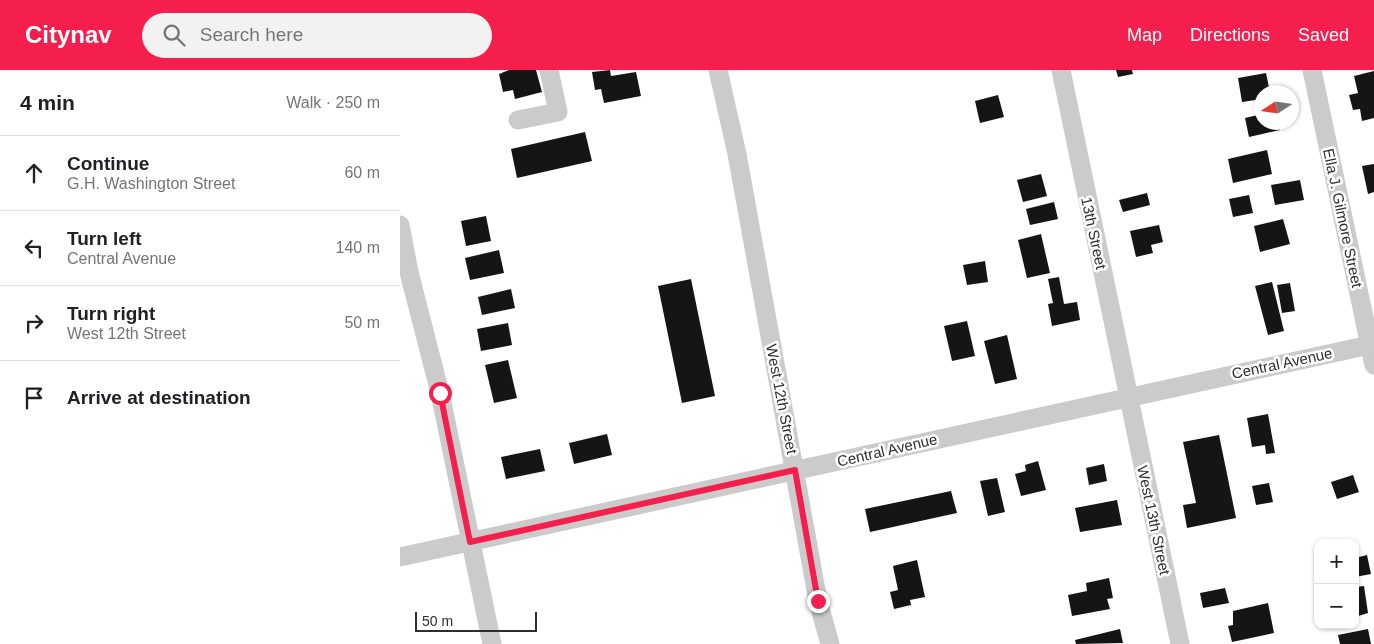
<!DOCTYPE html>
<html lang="en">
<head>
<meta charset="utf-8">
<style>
  body { margin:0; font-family:Arial,sans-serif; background:#f2f2f2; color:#202124 }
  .controls { position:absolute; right:15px; bottom:15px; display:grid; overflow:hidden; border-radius:10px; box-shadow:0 1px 4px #0004 }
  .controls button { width:45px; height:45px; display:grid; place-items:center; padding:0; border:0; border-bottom:1px solid #e0e0e0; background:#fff; color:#202124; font:25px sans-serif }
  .compass { position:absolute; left:854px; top:15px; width:45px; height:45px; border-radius:50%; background:#fff; box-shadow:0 1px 4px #0004; rotate:258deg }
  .scale { position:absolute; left:15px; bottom:12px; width:122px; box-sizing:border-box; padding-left:5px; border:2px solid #2e2e2e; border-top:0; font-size:14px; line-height:18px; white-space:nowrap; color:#2e2e2e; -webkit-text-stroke:4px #fff; paint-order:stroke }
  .stop { position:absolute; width:15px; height:15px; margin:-11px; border:4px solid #f51f4e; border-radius:50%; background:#fff }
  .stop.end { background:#f51f4e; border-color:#fff; box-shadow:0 1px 5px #0008 }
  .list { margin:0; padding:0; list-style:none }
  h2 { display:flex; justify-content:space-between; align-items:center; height:65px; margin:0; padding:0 20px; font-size:21px }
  h2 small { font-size:16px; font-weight:400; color:#757577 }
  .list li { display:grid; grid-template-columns:32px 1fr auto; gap:15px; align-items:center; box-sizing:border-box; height:75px; padding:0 20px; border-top:1px solid #e0e0e0 }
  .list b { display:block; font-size:19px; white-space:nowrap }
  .list p { margin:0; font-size:16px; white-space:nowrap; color:#757577 }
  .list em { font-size:16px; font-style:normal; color:#757577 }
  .icon { flex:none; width:28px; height:28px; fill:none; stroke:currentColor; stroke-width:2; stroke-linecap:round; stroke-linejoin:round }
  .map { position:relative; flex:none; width:974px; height:574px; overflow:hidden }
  header { display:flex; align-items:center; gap:30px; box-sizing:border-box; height:70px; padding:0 25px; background:#f51f4e; color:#fff }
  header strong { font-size:24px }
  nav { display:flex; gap:28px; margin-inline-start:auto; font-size:18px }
  .search { width:350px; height:45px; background:#f2f2f2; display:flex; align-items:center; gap:12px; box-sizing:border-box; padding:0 18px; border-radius:28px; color:#757577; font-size:19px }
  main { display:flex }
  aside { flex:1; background:#fff }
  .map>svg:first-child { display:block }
  .building { fill:#151515 }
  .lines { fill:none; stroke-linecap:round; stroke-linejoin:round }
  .minor { stroke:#cbcbcb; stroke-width:19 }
  .route { stroke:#f51f4e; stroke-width:6 }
  .labels { text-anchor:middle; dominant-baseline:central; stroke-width:5; stroke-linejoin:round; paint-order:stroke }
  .street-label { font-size:15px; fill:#2e2e2e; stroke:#fff }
</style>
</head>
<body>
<header>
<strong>Citynav</strong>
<div class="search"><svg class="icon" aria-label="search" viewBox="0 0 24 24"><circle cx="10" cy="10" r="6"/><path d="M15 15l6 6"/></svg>Search here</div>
<nav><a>Map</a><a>Directions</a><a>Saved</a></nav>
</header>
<main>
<aside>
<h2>4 min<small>Walk · 250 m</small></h2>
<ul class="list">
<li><svg class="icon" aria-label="ahead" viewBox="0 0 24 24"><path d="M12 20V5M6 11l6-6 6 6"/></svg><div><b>Continue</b><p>G.H. Washington Street</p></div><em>60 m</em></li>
<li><svg class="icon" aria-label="left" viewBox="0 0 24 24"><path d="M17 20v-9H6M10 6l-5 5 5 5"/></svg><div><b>Turn left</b><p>Central Avenue</p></div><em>140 m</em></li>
<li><svg class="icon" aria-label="right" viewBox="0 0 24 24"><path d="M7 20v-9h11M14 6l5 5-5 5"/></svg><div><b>Turn right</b><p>West 12th Street</p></div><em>50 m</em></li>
<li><svg class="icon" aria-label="arrive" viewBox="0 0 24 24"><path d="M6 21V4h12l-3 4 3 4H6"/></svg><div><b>Arrive at destination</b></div></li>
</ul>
</aside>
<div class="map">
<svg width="974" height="574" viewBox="0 0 974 574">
  <rect width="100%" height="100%" fill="#fff"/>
  <path class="building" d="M 109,0 L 136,0 L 142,22 L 115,29 L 113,20 L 103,22 L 99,4 Z
    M 210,0 L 211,6 L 236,2 L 241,26 L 204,33 L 201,19 L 195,20 L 192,2 Z
    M 716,0 L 732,0 L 733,4 L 718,7 Z
    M 974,1 L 974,48 L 962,51 L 960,39 L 953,40 L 949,25 L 958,23 L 954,6 Z
    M 866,3 L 870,22 L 862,22 L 862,29 L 842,32 L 838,8 Z
    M 598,25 L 604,47 L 580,53 L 575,31 Z
    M 862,44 L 862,52 L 879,52 L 880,60 L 849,67 L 845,48 Z
    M 185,62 L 192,91 L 117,108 L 111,79 Z
    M 867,80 L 872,104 L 833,113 L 828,89 Z
    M 974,94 L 974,122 L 968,124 L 962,96 Z
    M 641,104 L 647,126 L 623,132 L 617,110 Z
    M 900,110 L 904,130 L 875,135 L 871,115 Z
    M 747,123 L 750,135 L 723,142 L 719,130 Z
    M 849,125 L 853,143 L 833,147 L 829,129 Z
    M 654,132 L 658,149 L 630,155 L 626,139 Z
    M 86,146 L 91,171 L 66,176 L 61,151 Z
    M 883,149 L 890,174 L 860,182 L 854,156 Z
    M 759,155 L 763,172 L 751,175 L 753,183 L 736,187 L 730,161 Z
    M 641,164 L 650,203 L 627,208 L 618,170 Z
    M 99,180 L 104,203 L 70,210 L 65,188 Z
    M 585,191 L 588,212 L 567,215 L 563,195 Z
    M 659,207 L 664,234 L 677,232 L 680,250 L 652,256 L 648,234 L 653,233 L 648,209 Z
    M 291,209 L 315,326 L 282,333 L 258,216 Z
    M 872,212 L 884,261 L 868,265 L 855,216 Z
    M 890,213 L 895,241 L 882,243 L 877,215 Z
    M 111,219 L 115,238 L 82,245 L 78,227 Z
    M 567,251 L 575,286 L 552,291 L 544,256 Z
    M 108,253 L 112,275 L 81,281 L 77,259 Z
    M 607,265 L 617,309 L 595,314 L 584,271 Z
    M 108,290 L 117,328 L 94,333 L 85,295 Z
    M 868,344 L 875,383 L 866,384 L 865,375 L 852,377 L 847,348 Z
    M 207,364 L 212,385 L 174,394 L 169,373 Z
    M 819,365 L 836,448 L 787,458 L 783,435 L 796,433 L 783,372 Z
    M 140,379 L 145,401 L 106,409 L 101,387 Z
    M 638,391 L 646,420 L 621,426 L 615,404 L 626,401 L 625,395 Z
    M 704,394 L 707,411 L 689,415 L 686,398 Z
    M 953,405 L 959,422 L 937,429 L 931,412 Z
    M 597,408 L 605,442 L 588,446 L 580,411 Z
    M 869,413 L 873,432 L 856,435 L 852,416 Z
    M 551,421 L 557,443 L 470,462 L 465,439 Z
    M 717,430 L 722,455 L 680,462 L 675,438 Z
    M 967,485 L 971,504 L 955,507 L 955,488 Z
    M 517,490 L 525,527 L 510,530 L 511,535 L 494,539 L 490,522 L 498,520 L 493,496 Z
    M 709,508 L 713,528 L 707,529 L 710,539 L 672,546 L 668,525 L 687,521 L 686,513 Z
    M 964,516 L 968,543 L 955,547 L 955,517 Z
    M 825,518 L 829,533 L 803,538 L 800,523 Z
    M 868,533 L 874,563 L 832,572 L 828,556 L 833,555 L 833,541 Z
    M 720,559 L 723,573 L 676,574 L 675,570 Z
    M 968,559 L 971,574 L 940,574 L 938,565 Z"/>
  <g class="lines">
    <path class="minor" d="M 318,0 L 337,84 L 418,531 L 430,574
      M 661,0 L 780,574
      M 912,0 L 974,295
      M 118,50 L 158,42 L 149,0
      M 0,155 L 9,202 L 40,323 L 92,574
      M 0,487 L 974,274"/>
  </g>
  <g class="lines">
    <path class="route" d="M 40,323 L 70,472 L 395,400 L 418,531"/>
  </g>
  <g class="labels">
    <g class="street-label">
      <text transform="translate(943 148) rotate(78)">Ella J. Gilmore Street</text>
      <text transform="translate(694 163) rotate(78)">13th Street</text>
      <text transform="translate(882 293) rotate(-12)">Central Avenue</text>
      <text transform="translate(382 329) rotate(79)">West 12th Street</text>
      <text transform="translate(487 380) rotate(-13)">Central Avenue</text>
      <text transform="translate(754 450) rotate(78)">West 13th Street</text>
    </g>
  </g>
</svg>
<div class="controls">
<button>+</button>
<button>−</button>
</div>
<svg class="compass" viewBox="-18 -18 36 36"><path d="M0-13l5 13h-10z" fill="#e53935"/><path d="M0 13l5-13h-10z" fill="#757577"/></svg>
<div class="scale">50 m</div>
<div class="stop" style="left:40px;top:323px"></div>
<div class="stop end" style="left:418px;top:531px"></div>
</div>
</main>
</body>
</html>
